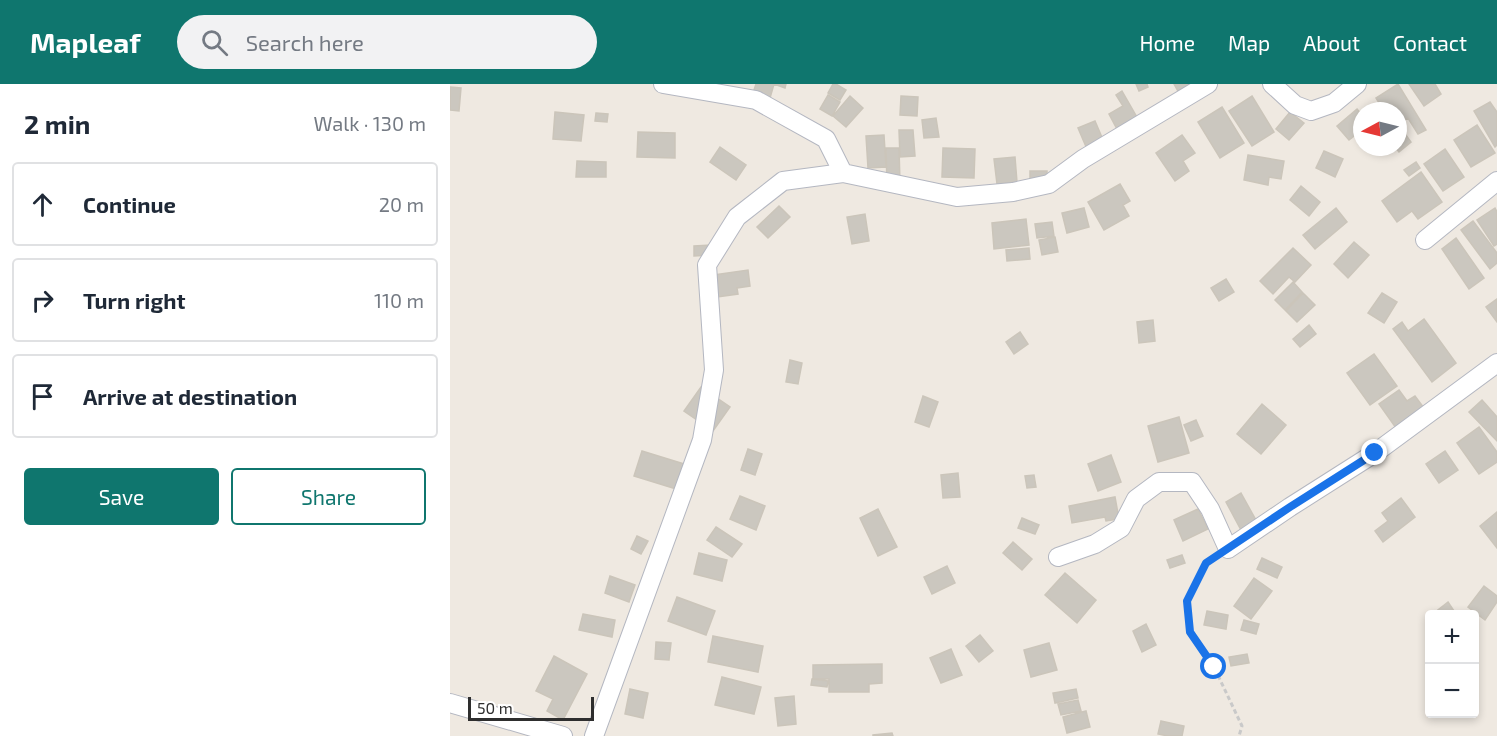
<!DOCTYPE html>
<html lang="en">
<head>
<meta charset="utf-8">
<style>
  body { margin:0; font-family:"Exo 2",sans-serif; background:#f2f2f3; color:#1f2937 }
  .controls { position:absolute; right:18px; bottom:18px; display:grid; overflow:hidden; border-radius:6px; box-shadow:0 3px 9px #0003 }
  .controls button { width:54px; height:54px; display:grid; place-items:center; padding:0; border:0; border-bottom:2px solid #e0e1e3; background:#fff; color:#1f2937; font:30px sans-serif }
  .compass { position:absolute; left:903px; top:18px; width:54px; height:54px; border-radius:50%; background:#fff; box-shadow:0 3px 9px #0003; rotate:263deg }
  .scale { position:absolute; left:18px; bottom:15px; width:126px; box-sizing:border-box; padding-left:6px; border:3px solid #2e2e2e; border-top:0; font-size:16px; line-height:21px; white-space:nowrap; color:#2e2e2e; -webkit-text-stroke:4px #fff; paint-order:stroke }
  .stop { position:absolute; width:18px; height:18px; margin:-14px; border:4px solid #1a73e8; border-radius:50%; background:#fff }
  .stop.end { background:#1a73e8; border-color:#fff; box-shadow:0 2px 6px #0008 }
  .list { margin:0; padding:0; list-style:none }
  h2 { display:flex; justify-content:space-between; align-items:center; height:78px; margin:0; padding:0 24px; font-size:26px }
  h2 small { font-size:20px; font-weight:400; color:#747a83 }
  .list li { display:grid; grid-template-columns:39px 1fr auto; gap:18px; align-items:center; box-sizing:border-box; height:84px; margin:0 12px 12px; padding:0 12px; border:2px solid #e0e1e3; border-radius:6px }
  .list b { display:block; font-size:22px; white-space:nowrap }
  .list em { font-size:20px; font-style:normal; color:#747a83 }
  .actions { display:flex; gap:12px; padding:18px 24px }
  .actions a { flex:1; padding:14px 0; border:2px solid #0f766e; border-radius:6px; text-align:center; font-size:21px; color:#0f766e }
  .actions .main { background:#0f766e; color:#fff }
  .icon { flex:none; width:33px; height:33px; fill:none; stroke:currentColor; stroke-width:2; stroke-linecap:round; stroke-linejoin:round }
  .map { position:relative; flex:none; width:1047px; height:652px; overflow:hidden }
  header { display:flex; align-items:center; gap:36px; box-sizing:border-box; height:84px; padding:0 30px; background:#0f766e; color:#fff }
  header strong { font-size:28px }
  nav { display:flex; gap:33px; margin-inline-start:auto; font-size:21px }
  .search { width:420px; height:54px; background:#f2f2f3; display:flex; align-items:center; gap:15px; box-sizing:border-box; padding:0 21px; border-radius:33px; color:#747a83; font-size:22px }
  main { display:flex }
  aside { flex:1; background:#fff }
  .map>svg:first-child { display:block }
  .building { fill:#cbc7bf; stroke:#cbc5ba; stroke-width:1.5 }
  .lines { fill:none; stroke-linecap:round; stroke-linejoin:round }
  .minor-casing { stroke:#b4b7c1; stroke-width:20 }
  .path { stroke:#c9c9c9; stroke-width:3; stroke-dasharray:4.5 3; stroke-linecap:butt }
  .minor { stroke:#fff; stroke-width:18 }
  .route { stroke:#1a73e8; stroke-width:8 }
</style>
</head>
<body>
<header>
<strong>Mapleaf</strong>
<div class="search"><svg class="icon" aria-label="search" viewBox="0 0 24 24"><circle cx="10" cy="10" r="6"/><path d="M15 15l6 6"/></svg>Search here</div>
<nav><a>Home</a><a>Map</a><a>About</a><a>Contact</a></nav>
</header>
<main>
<aside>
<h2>2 min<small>Walk · 130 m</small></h2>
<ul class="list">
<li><svg class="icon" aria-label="ahead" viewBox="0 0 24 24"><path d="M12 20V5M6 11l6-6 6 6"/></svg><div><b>Continue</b></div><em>20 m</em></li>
<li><svg class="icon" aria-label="right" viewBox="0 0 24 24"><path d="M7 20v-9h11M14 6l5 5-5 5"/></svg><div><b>Turn right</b></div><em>110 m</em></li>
<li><svg class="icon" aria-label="arrive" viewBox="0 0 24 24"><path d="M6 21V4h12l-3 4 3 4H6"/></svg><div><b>Arrive at destination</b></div></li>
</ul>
<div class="actions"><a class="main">Save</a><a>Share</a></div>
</aside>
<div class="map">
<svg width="1047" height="652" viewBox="0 0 1047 652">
  <rect width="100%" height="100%" fill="#efe9e1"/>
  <path class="building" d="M 306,0 L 336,0 L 335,4 L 324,0 L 320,14 L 303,9 Z
    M 383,0 L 386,0 L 396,6 L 390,16 L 378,9 Z
    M 686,0 L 697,0 L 698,3 L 689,7 Z
    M 724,0 L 742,0 L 729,9 Z
    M 948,0 L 976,46 L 968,50 L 958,34 L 948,40 L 948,27 L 934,27 L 926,14 Z
    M 959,0 L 985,0 L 991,10 L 974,22 Z
    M 0,3 L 11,4 L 9,27 L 0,26 Z
    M 672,7 L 688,35 L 668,47 L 659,30 L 673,22 L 666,11 Z
    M 378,11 L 390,18 L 382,32 L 370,25 Z
    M 400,12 L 413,24 L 396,43 L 383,32 Z
    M 451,12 L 468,13 L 467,32 L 450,31 Z
    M 802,12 L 824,48 L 802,62 L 779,27 Z
    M 1040,18 L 1047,28 L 1047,61 L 1045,63 L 1024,27 Z
    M 772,23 L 794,59 L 770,74 L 748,38 Z
    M 907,25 L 912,31 L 912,46 L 899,56 L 887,42 Z
    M 105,28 L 134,31 L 131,57 L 103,55 Z
    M 840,28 L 854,39 L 839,56 L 826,45 Z
    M 146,29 L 158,30 L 157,38 L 145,37 Z
    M 486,34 L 489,53 L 474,54 L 472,36 Z
    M 645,37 L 654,58 L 637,65 L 628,44 Z
    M 1027,41 L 1045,69 L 1021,83 L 1004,56 Z
    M 449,46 L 463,46 L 465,72 L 450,73 Z
    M 953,47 L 961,58 L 949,68 L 945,63 L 948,63 L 948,51 Z
    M 188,48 L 225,49 L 225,74 L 187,73 Z
    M 434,51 L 436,83 L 418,84 L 416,52 Z
    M 732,51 L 745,69 L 733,77 L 739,87 L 725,97 L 706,69 Z
    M 270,63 L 296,81 L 286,96 L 260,78 Z
    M 436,64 L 449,64 L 450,99 L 437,100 Z
    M 493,64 L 525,65 L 524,94 L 492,93 Z
    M 995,65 L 1014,93 L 993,107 L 974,80 Z
    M 874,67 L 893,75 L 885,93 L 866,84 Z
    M 798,71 L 834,77 L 831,95 L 819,93 L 818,101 L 794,96 Z
    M 565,73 L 567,98 L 547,100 L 544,75 Z
    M 127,77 L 156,78 L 156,93 L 126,93 Z
    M 966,78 L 970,84 L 959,92 L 954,86 Z
    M 580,87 L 597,87 L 597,105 L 580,105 Z
    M 971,88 L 992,118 L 968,135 L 962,127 L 947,138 L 932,117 Z
    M 670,100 L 680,117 L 673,121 L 679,132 L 654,146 L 638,118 Z
    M 851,102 L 870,118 L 859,132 L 840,116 Z
    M 329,122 L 340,133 L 318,154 L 307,143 Z
    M 634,124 L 639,143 L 617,149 L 612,129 Z
    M 886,124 L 897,138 L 865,165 L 853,151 Z
    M 1045,124 L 1047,128 L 1047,160 L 1044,162 L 1027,136 Z
    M 415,130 L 419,157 L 402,160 L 397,133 Z
    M 576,135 L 579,161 L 544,165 L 542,139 Z
    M 1023,137 L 1047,169 L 1047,179 L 1040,185 L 1011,146 Z
    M 602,138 L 604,152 L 587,154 L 585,140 Z
    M 605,153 L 608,168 L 592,171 L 589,156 Z
    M 1006,154 L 1034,194 L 1019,205 L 992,165 Z
    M 904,158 L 919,171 L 898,194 L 884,180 Z
    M 261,161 L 261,171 L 244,172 L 244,162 Z
    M 579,164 L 580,175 L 557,177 L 556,166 Z
    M 843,164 L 861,181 L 845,198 L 839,193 L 823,210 L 810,197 Z
    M 298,186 L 300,202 L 287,204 L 288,210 L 253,215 L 250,193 Z
    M 776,195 L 784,208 L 769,217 L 761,204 Z
    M 843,198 L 852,208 L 835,226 L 825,216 Z
    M 853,209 L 865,221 L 847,238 L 836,227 Z
    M 932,209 L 947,218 L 934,239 L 918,229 Z
    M 1047,215 L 1047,238 L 1036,223 Z
    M 974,235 L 1006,279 L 982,298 L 943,245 L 952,238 L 958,247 Z
    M 703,236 L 705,257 L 689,259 L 687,238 Z
    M 859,241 L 866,250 L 850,263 L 843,255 Z
    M 570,248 L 578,260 L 564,270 L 556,258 Z
    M 924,270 L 947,302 L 920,321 L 897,289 Z
    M 340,276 L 352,279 L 348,300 L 336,298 Z
    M 251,303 L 280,323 L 263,347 L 234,327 Z
    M 949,306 L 957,317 L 965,312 L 974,324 L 946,344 L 929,320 Z
    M 473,312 L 488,318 L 479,343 L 465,338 Z
    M 1032,316 L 1047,333 L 1047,357 L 1019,328 Z
    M 812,320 L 836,341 L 811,370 L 787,350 Z
    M 729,333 L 739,369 L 708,378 L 698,342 Z
    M 746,336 L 753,352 L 741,357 L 734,341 Z
    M 1029,343 L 1047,368 L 1047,378 L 1029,390 L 1007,359 Z
    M 298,365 L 312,370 L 305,391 L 291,386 Z
    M 192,367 L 244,383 L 236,408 L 184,392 Z
    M 995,367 L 1008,386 L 989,399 L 976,380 Z
    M 661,371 L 671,398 L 648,407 L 638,380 Z
    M 508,389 L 510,413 L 493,414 L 491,391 Z
    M 584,391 L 586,403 L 577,404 L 575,392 Z
    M 791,409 L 807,438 L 791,446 L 776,418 Z
    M 290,412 L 315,422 L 306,446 L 280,435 Z
    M 665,413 L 669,435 L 656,437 L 655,433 L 622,439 L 619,422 Z
    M 951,414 L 965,433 L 933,458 L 925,447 L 938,437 L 932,429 Z
    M 428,425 L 447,463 L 428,472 L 410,434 Z
    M 748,425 L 758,445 L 733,457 L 724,436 Z
    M 1047,428 L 1047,464 L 1030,442 Z
    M 572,434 L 589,441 L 585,450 L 568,444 Z
    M 266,443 L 292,460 L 282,473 L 257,456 Z
    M 187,452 L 198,457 L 191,470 L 181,465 Z
    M 563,458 L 582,475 L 572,486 L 553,469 Z
    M 249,469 L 277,476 L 272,497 L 244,490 Z
    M 732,471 L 735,479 L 720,484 L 717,476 Z
    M 812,474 L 832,483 L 827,494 L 807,485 Z
    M 497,482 L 505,499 L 482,510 L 474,493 Z
    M 615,489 L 646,516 L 627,539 L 595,511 Z
    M 160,492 L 185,501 L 179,518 L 155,509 Z
    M 804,494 L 822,507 L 801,535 L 784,522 Z
    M 1034,502 L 1047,512 L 1047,518 L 1035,536 L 1018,523 Z
    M 227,513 L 265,527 L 256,551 L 218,537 Z
    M 998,518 L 1006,530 L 991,530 L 988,526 Z
    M 757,527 L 778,531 L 776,545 L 754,541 Z
    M 133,530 L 165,536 L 162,553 L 129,546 Z
    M 794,536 L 809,540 L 806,550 L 791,546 Z
    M 696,540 L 706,561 L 692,568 L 683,547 Z
    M 530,551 L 543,567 L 529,578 L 516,562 Z
    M 263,552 L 313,562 L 308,588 L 258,578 Z
    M 206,558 L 221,559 L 219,576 L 205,575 Z
    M 599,559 L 607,586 L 581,593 L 574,566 Z
    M 501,565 L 512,591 L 491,599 L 480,574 Z
    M 797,570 L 799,579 L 781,582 L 779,573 Z
    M 104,572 L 137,590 L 113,636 L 97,627 L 103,615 L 86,607 Z
    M 432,580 L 432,599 L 419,600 L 419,608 L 379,608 L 379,595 L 363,595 L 363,581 Z
    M 272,593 L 311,603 L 304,630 L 265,621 Z
    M 362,595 L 378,597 L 377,603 L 361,601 Z
    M 180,605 L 198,609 L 193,634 L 175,630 Z
    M 626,605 L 628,614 L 605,619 L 603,609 Z
    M 344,612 L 346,640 L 328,642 L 325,614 Z
    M 628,616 L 631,627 L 611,631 L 608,620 Z
    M 636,627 L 640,643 L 617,649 L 613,633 Z
    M 711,637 L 734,642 L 732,652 L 718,652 L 708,650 Z
    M 442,649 L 443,652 L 423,652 L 423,651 Z"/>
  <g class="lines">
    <defs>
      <path id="minor" d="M 213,0 L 306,16 L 376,55 L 393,89
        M 822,0 L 845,21 L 861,27 L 884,19 L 907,0
        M 975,156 L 1047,97
        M 608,473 L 645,460 L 671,444 L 686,415 L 709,398 L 742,398 L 760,425 L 778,465 L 840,423 L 925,369 L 1047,279
        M 0,619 L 113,652
        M 144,652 L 252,356 L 264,286 L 257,181 L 287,133 L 333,97 L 393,89 L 507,113 L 563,108 L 599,100 L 633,75 L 758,0"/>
    </defs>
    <use href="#minor" class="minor-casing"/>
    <path class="path" d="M 764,474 L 756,479 L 737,517 L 740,548 L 764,583 L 792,642 L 789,652"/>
    <use href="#minor" class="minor"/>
  </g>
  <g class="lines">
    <path class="route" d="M 764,583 L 740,548 L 737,517 L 756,479 L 840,423 L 925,369"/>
  </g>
</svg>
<div class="controls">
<button>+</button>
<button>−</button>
</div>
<svg class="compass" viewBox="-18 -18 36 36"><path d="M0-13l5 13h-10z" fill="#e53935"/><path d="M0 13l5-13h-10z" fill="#747a83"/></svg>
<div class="scale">50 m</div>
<div class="stop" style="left:764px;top:583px"></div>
<div class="stop end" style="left:925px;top:369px"></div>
</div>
</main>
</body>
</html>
